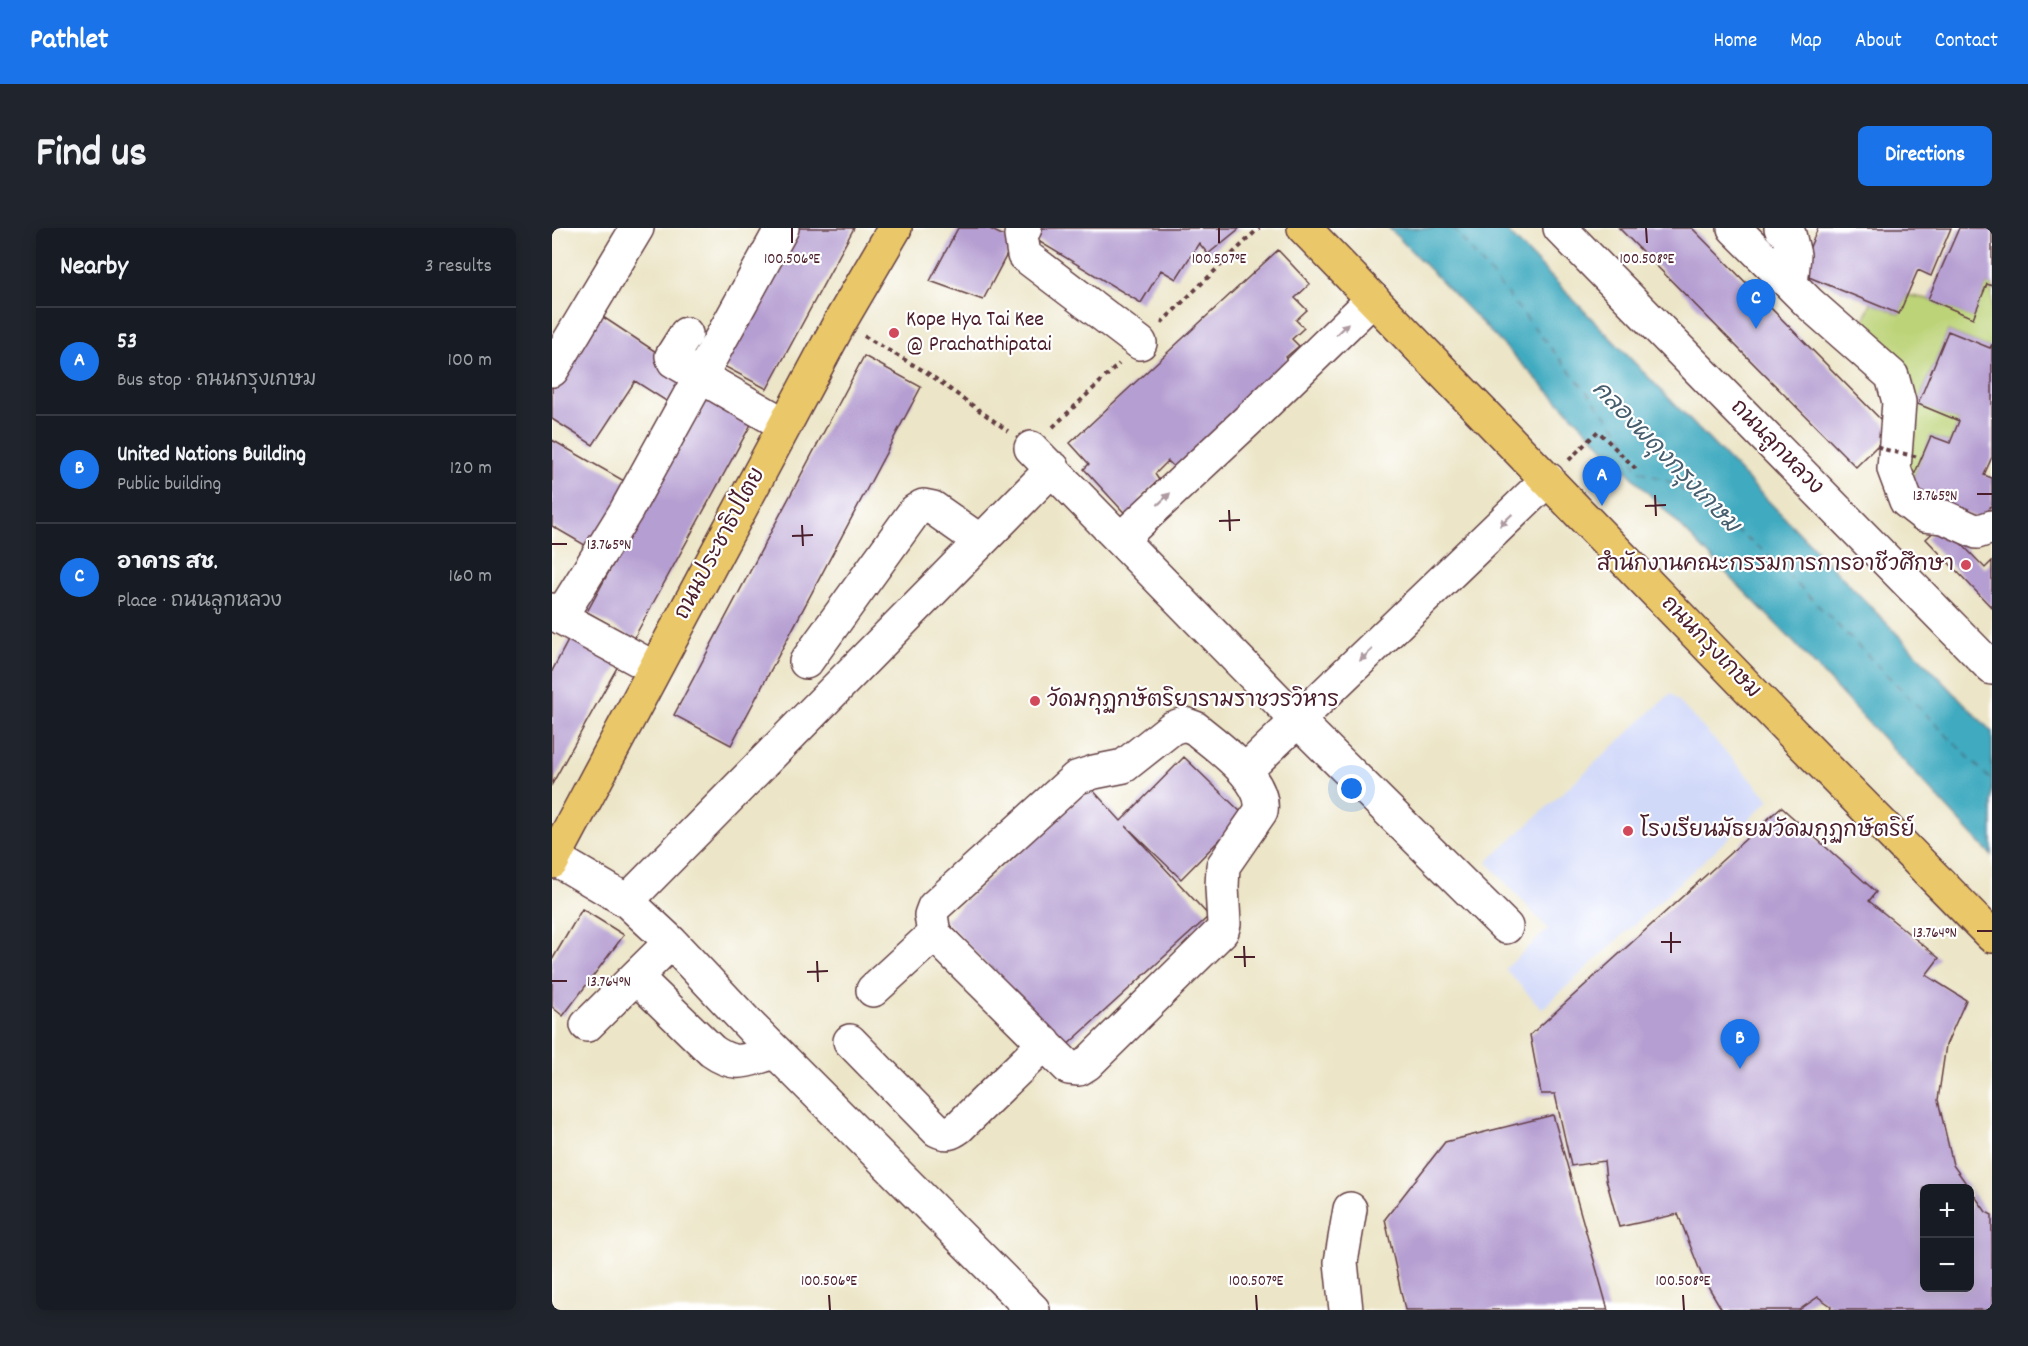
<!DOCTYPE html>
<html lang="en">
<head>
<meta charset="utf-8">
<style>
  body { margin:0; font-family:Dekko,"Playpen Sans Thai",sans-serif; background:#20242c; color:#f1f3f6 }
  .controls { position:absolute; right:18px; bottom:18px; display:grid; overflow:hidden; border-radius:9px; box-shadow:0 3px 15px #0003 }
  .controls button { width:54px; height:54px; display:grid; place-items:center; padding:0; border:0; border-bottom:2px solid #363941; background:#171b24; color:#f1f3f6; font:30px sans-serif }
  .you { position:absolute; left:800px; top:561px; width:21px; height:21px; margin:-15px; border:4px solid #fff; border-radius:50%; background:#1a73e8; box-shadow:0 0 0 9px #1a73e833 }
  .badge { display:grid; place-items:center; width:39px; height:39px; border-radius:50%; background:#1a73e8; color:#fff; font-size:20px; font-weight:700 }
  .pin { position:absolute; translate:-50% -50px; filter:drop-shadow(0 2px 3px #0008) }
  .pin::after { content:''; position:absolute; top:32px; width:21px; height:18px; background:inherit; clip-path:polygon(0 0,100% 0,50% 100%) }
  .list { margin:0; padding:0; list-style:none }
  h2 { display:flex; justify-content:space-between; align-items:center; height:78px; margin:0; padding:0 24px; font-size:26px }
  h2 small { font-size:20px; font-weight:400; color:#9ea1a6 }
  .list li { display:grid; grid-template-columns:39px 1fr auto; gap:18px; align-items:center; box-sizing:border-box; height:108px; padding:0 24px; border-top:2px solid #363941 }
  .list b { display:block; font-size:22px; white-space:nowrap }
  .list p { margin:0; font-size:20px; white-space:nowrap; color:#9ea1a6 }
  .list em { font-size:20px; font-style:normal; color:#9ea1a6 }
  .map { position:relative; flex:none; width:1440px; height:1082px; overflow:hidden; border-radius:9px }
  header { display:flex; align-items:center; gap:36px; box-sizing:border-box; height:84px; padding:0 30px; background:#1a73e8; color:#fff }
  header strong { font-size:28px }
  nav { display:flex; gap:33px; margin-inline-start:auto; font-size:21px }
  .intro { display:flex; align-items:center; justify-content:space-between; box-sizing:border-box; height:144px; padding:0 36px }
  h1 { margin:0; font-size:42px }
  .button { padding:15px 27px; border-radius:9px; background:#1a73e8; color:#fff; font-size:21px; font-weight:700 }
  main { display:flex; gap:36px; padding:0 36px }
  aside { flex:1; background:#171b24; border-radius:9px; box-shadow:0 3px 15px #0003 }
  .map>svg:first-child { display:block }
  .built { fill:#d1d9f9 }
  .green { fill:#bcd377; stroke:#837951; stroke-width:1.5 }
  .water { fill:#40aac0; stroke:#456476; stroke-width:1.5 }
  .lines { fill:none; stroke-linecap:round; stroke-linejoin:round }
  .ferry { stroke:#465e6e; stroke-width:1.5; stroke-dasharray:8 6; stroke-linecap:butt }
  .building { fill:#b59ed1; fill-rule:evenodd }
  .minor-casing { stroke:#623d42; stroke-width:36 }
  .major-casing { stroke:#623d42; stroke-width:36 }
  .path { stroke:#623d42; stroke-width:4; stroke-dasharray:4.5 4.5; stroke-linecap:butt }
  .minor { stroke:#fff; stroke-width:33 }
  .major { stroke:#eac769; stroke-width:33 }
  .path-bridge { stroke:#623d42; stroke-width:4; stroke-dasharray:4.5 4.5; stroke-linecap:butt }
  .oneway { fill:#ae9aa0 }
  .ticks { fill:none; stroke:#4a1f2b; stroke-width:2 }
  .poi-dot { fill:#d1495b; stroke:#fff; stroke-width:2 }
  .labels { text-anchor:middle; dominant-baseline:central; stroke-width:4.5; stroke-linejoin:round; paint-order:stroke }
  .poi-label { font-size:22px; fill:#4a1f2b; stroke:#fff; text-anchor:start }
  .street-label { font-size:22px; fill:#4a1f2b; stroke:#fff }
  .water-label { font-size:24px; font-style:italic; fill:#465e6e; stroke:#fff }
  .ticks-label { font-size:15px; text-anchor:middle; fill:#4a1f2b; stroke:#fff; stroke-width:4.5; stroke-linejoin:round; paint-order:stroke }
</style>
</head>
<body>
<header>
<strong>Pathlet</strong>
<nav><a>Home</a><a>Map</a><a>About</a><a>Contact</a></nav>
</header>
<div class="intro"><h1>Find us</h1><a class="button">Directions</a></div>
<main>
<aside>
<h2>Nearby<small>3 results</small></h2>
<ul class="list">
<li><span class="badge">A</span><div><b>53</b><p>Bus stop · ถนนกรุงเกษม</p></div><em>100 m</em></li>
<li><span class="badge">B</span><div><b>United Nations Building</b><p>Public building</p></div><em>120 m</em></li>
<li><span class="badge">C</span><div><b>อาคาร สช.</b><p>Place · ถนนลูกหลวง</p></div><em>160 m</em></li>
</ul>
</aside>
<div class="map">
<svg width="1440" height="1082" viewBox="0 0 1440 1082">
  <rect width="100%" height="100%" fill="#fff"/>
  <filter id="ink" filterUnits="userSpaceOnUse"><feTurbulence type="fractalNoise" baseFrequency=".0167" numOctaves="2"/><feDisplacementMap in="SourceGraphic" scale="12" xChannelSelector="R" yChannelSelector="G"/><feConvolveMatrix kernelMatrix="1 2 1 2 8 2 1 2 1" color-interpolation-filters="sRGB"/></filter>
  <filter id="wash" filterUnits="userSpaceOnUse"><feTurbulence type="fractalNoise" baseFrequency=".008" numOctaves="4" result="noise"/><feDisplacementMap in="SourceGraphic" scale="24" xChannelSelector="R" yChannelSelector="G"/><feGaussianBlur stdDeviation="1.35" result="paint"/><feColorMatrix in="noise" values="0 0 0 0 0 0 0 0 0 0 0 0 0 0 0 0 0 1.4 0 .05"/><feComposite in="paint" operator="in"/></filter>
  <g filter="url(#wash)">
    <rect width="100%" height="100%" fill="#ece5c7"/>
    <path class="built" d="M 1119,465 L 1218,572 L 990,781 L 953,741 L 996,701 L 935,634 Z"/>
    <path class="green" d="M 1435,56 L 1440,58 L 1440,116 L 1438,120 L 1396,103 L 1366,175 L 1407,193 L 1398,215 L 1379,208 L 1360,252 L 1350,238 L 1362,157 L 1351,137 L 1305,113 L 1319,74 L 1347,86 L 1355,67 L 1376,71 L 1420,89 Z"/>
    <path class="water" d="M 837,0 L 952,0 L 1440,504 L 1440,628 L 1233,405 Z"/>
    <g class="lines">
      <path class="ferry" d="M 901,0 L 1071,208 L 1085,242 L 1121,255 L 1212,323 L 1440,553"/>
    </g>
    <g id="blocks">
      <path class="building" d="M 241,0 L 302,0 L 215,161 L 168,136 Z
        M 406,0 L 436,0 L 462,13 L 431,72 L 378,53 Z
        M 483,0 L 688,0 L 656,26 L 647,15 L 624,51 L 609,42 L 589,75 L 478,8 Z
        M 1067,0 L 1140,0 L 1340,203 L 1304,239 Z
        M 1266,0 L 1399,0 L 1379,48 L 1366,42 L 1347,86 L 1247,45 Z
        M 1407,0 L 1440,0 L 1440,58 L 1435,56 L 1421,90 L 1376,71 Z
        M 726,22 L 758,56 L 743,70 L 755,82 L 744,92 L 752,100 L 740,111 L 747,118 L 734,129 L 742,138 L 627,244 L 616,233 L 603,246 L 607,252 L 587,271 L 597,275 L 579,292 L 532,241 L 537,236 L 518,215 Z
        M 48,87 L 142,149 L 122,178 L 83,153 L 41,217 L 0,191 L 0,160 Z
        M 1396,103 L 1438,120 L 1440,116 L 1440,229 L 1432,247 L 1440,250 L 1440,275 L 1432,293 L 1356,261 L 1379,208 L 1398,215 L 1407,193 L 1366,176 Z
        M 312,128 L 369,159 L 179,517 L 122,487 Z
        M 155,164 L 203,189 L 82,410 L 35,384 Z
        M 0,212 L 81,258 L 43,323 L 0,298 Z
        M 1390,296 L 1433,340 L 1440,333 L 1440,380 L 1374,311 Z
        M 18,409 L 67,436 L 0,556 L 0,443 Z
        M 632,529 L 692,587 L 629,651 L 574,598 L 657,688 L 512,820 L 393,692 L 538,559 L 569,593 Z
        M 1229,579 L 1324,664 L 1317,673 L 1387,730 L 1374,747 L 1414,772 L 1394,817 L 1386,872 L 1401,937 L 1434,984 L 1440,987 L 1440,1082 L 1278,1082 L 1279,1078 L 1266,1069 L 1247,1082 L 1170,1082 L 1150,1048 L 1126,986 L 1067,999 L 1054,951 L 1052,933 L 1019,938 L 1003,866 L 989,866 L 978,807 ZM 1372,960 L 1418,960 L 1418,1060 L 1372,1060 Z
        M 30,681 L 72,707 L 11,788 L 0,779 L 0,732 Z
        M 1001,887 L 1056,1082 L 853,1082 L 833,991 L 893,914 Z"/>
    </g>
  </g>
  <g filter="url(#ink)">
    <use href="#blocks" fill-opacity="0" stroke="#623d42" stroke-width="1.5"/>
    <g class="lines">
      <defs>
        <path id="minor" d="M 473,0 L 469,7 L 472,27 L 588,115
          M 1008,0 L 1440,440
          M 1182,0 L 1257,75 L 1340,148 L 1347,174 L 1342,241 L 1354,273 L 1372,287 L 1392,289 L 1425,304 L 1440,299
          M 1229,0 L 1237,6 L 1242,27 L 1239,57
          M 134,106 L 120,128 L 122,133 L 233,197
          M 0,142 L 85,0
          M 479,220 L 745,492 L 954,699
          M 569,311 L 708,181 L 821,71
          M 0,382 L 8,389 L 102,440
          M 8,389 L 74,283 L 230,0
          M 254,434 L 363,283 L 371,278 L 381,280 L 428,313
          M 632,496 L 643,500 C 664,518 714,551 709,583 L 671,638 L 670,659 L 672,696 L 670,703 L 535,836 L 527,841 L 517,840 L 382,706 L 379,687 L 382,679 L 524,550 L 542,544 L 572,538 L 620,500 Z
          M 693,543 L 996,251
          M 2,630 L 75,673 L 119,714 L 201,801 L 481,1082
          M 75,673 L 501,240
          M 85,750 L 160,823 C 185,841 196,831 224,824
          M 321,762 L 382,706
          M 35,797 L 119,714
          M 298,813 L 385,902 C 395,907 399,905 407,899 L 493,815
          M 794,1082 L 789,1034 L 798,981"/>
        <path id="major" d="M 752,0 L 1239,504 L 1440,708
          M 0,634 L 288,94 L 343,0"/>
      </defs>
      <use href="#minor" class="minor-casing"/>
      <use href="#major" class="major-casing"/>
      <path class="path" d="M 609,95 L 707,0
        M 312,108 L 377,146 L 456,203
        M 501,199 L 567,136
        M 1017,232 L 1046,203 L 1085,242"/>
      <use href="#minor" class="minor"/>
      <use href="#major" class="major"/>
      <path class="path-bridge" d="M 1325,218 C 1339,225 1354,225 1369,230"/>
    </g>
    <defs><path id="oneway-solid" d="M-6-.8H1V-3.2L6.5 0L1 3.2V.8H-6Z" transform="scale(1.5)"/></defs>
    <g class="oneway">
      <use href="#oneway-solid" transform="translate(790 101) rotate(-44)"/>
      <use href="#oneway-solid" transform="translate(612 271) rotate(-43)"/>
      <use href="#oneway-solid" transform="translate(954 292) rotate(136)"/>
      <use href="#oneway-solid" transform="translate(814 427) rotate(137)"/>
    </g>
  </g>
  <path class="ticks" d="M 240,0 L 240,15M 667,0 L 667,15M 1094,0 L 1095,15M 1425,266 L 1440,266M 1103,267 L 1104,288M 1093,278 L 1114,277M 677,282 L 678,303M 667,293 L 688,292M 250,297 L 251,318M 240,308 L 261,307M 0,316 L 15,316M 1425,703 L 1440,703M 1119,704 L 1119,725M 1109,714 L 1129,714M 692,718 L 693,739M 682,729 L 703,729M 265,733 L 266,754M 255,744 L 276,743M 0,753 L 15,753M 277,1067 L 278,1082M 704,1067 L 705,1082M 1131,1067 L 1132,1082"/>
  <g class="poi-dot">
    <circle cx="342" cy="105" r="6"/>
    <circle cx="1414" cy="337" r="6"/>
    <circle cx="483" cy="473" r="6"/>
    <circle cx="1076" cy="603" r="6"/>
  </g>
  <g class="labels">
    <g class="poi-label">
      <text x="354" y="92">Kope Hya Tai Kee<tspan x="354" dy="25">@ Prachathipatai</tspan></text>
      <text x="1402" y="337" text-anchor="end">สำนักงานคณะกรรมการการอาชีวศึกษา</text>
      <text x="495" y="473">วัดมกุฏกษัตริยารามราชวรวิหาร</text>
      <text x="1088" y="603">โรงเรียนมัธยมวัดมกุฏกษัตริย์</text>
    </g>
    <g class="street-label">
      <text transform="translate(1224 220) rotate(46)">ถนนลูกหลวง</text>
      <text transform="translate(169 316) rotate(-62)">ถนนประชาธิปไตย</text>
      <text transform="translate(1158 420) rotate(46)">ถนนกรุงเกษม</text>
    </g>
    <g class="water-label">
      <text transform="translate(1113 230) rotate(46)">คลองผดุงกรุงเกษม</text>
    </g>
  </g>
  <g class="ticks-label">
    <text x="240" y="35">100.506°E</text>
    <text x="667" y="35">100.507°E</text>
    <text x="1095" y="35">100.508°E</text>
    <text x="1383" y="272">13.765°N</text>
    <text x="57" y="321">13.765°N</text>
    <text x="1383" y="709">13.764°N</text>
    <text x="57" y="758">13.764°N</text>
    <text x="277" y="1057">100.506°E</text>
    <text x="704" y="1057">100.507°E</text>
    <text x="1131" y="1057">100.508°E</text>
  </g>
</svg>
<div class="controls">
<button>+</button>
<button>−</button>
</div>
<div class="you"></div>
<div class="pin badge" style="left:1050px;top:278px">A</div>
<div class="pin badge" style="left:1188px;top:841px">B</div>
<div class="pin badge" style="left:1204px;top:101px">C</div>
</div>
</main>
</body>
</html>
